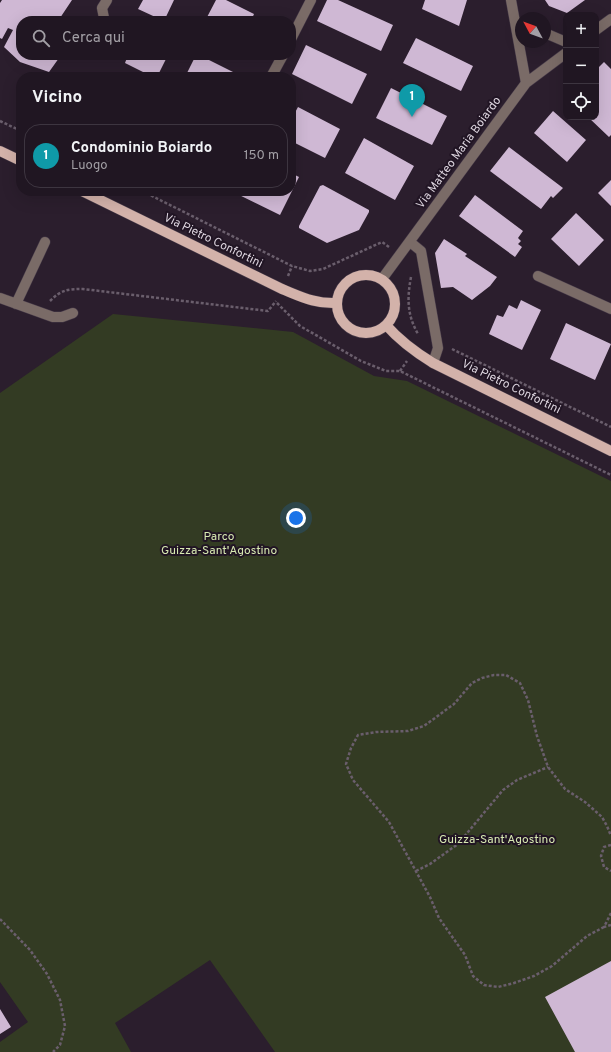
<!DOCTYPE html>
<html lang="it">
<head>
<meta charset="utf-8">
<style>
  body { margin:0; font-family:Overpass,sans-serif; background:#281f2a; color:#f1f3f6 }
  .controls { position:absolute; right:12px; top:12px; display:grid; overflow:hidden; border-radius:8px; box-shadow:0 4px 16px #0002 }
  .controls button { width:36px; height:36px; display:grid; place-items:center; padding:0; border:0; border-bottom:1px solid #3d3540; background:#201622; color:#f1f3f6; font:20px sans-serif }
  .compass { position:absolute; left:515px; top:12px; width:36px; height:36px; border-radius:50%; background:#201622; box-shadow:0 4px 16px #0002; rotate:311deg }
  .you { position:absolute; left:296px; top:518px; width:14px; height:14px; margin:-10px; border:3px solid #fff; border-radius:50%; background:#1a73e8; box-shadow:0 0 0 6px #1a73e833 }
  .badge { display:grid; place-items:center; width:26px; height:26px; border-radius:50%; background:#ea580c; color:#fff; font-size:13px; font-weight:700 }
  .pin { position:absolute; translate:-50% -33px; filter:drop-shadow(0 1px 2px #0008) }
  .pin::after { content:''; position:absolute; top:21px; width:14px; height:12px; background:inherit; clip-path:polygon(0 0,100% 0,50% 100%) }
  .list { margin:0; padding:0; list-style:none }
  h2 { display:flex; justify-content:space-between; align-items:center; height:52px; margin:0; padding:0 16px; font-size:17px }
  h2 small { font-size:13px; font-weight:400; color:#a29fa5 }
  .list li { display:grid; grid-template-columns:26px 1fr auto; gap:12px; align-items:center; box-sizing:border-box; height:64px; margin:0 8px 8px; padding:0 8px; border:1px solid #3d3540; border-radius:16px }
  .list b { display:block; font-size:15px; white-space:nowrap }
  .list p { margin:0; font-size:13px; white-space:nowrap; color:#a29fa5 }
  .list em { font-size:13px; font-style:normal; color:#a29fa5 }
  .icon { flex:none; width:22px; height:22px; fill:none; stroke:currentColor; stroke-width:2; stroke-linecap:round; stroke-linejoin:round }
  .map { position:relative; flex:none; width:611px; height:1052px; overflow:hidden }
  .search { position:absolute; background:#201622; box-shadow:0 4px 16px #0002; left:16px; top:16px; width:280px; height:44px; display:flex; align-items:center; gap:10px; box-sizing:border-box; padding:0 14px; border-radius:16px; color:#a29fa5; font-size:15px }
  .panel { position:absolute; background:#201622; box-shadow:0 4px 16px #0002; left:16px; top:72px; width:280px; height:124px; border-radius:16px }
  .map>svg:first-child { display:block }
  .green { fill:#333b23 }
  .building { fill:#cfb8d4 }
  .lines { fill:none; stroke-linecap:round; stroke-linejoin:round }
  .minor-casing { stroke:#473b49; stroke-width:11 }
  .major-casing { stroke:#473b49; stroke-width:11 }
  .path { stroke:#6a5e6c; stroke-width:2.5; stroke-dasharray:3 2; stroke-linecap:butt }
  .minor { stroke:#7a6b67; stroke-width:10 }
  .major { stroke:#d3b2aa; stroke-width:10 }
  .labels { text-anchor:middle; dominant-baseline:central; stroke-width:4; stroke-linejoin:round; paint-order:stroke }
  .street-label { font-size:12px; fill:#dcd4de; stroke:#211524 }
  .park-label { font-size:12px; fill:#d7e9b1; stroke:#211524 }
</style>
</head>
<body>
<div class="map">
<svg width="611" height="1052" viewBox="0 0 611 1052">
  <rect width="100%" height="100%" fill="#2b1e2d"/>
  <path class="green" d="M 113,314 L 293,332 L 374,376 L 407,381 L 611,481 L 611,1052 L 275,1052 L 210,960 L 115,1023 L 131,1052 L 0,1052 L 0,1042 L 28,1022 L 0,982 L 0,393 Z"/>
  <path class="building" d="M 2,0 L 72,0 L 58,21 L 21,21 L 21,55 L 56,55 L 59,58 L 49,72 L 20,62 L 4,47 L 13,30 L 8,28 L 2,39 L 0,38 L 0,3 Z
    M 143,0 L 174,0 L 164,21 L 138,9 Z
    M 216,0 L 226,0 L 254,14 L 251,21 L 205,21 Z
    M 327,0 L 338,0 L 393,25 L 381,51 L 317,21 Z
    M 425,0 L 467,0 L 459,26 L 422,9 Z
    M 545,0 L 585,0 L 567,13 L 549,6 Z
    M 416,38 L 473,66 L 461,91 L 403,63 Z
    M 306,45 L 367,74 L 352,104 L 292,74 Z
    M 128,55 L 168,55 L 157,77 L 153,77 L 125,63 Z
    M 196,55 L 199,55 L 235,73 L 234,77 L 185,77 Z
    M 604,62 L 611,69 L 611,135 L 609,137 L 588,117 L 596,117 L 596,70 Z
    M 391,88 L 447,116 L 432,145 L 376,118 Z
    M 298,107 L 340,129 L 325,158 L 291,141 L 291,120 Z
    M 553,111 L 586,140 L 567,162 L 534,133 Z
    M 364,138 L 414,166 L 395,200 L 345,173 Z
    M 509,147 L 563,188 L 553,198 L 551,196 L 541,209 L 490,171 Z
    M 291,173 L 299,177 L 280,215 L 231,191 L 291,191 Z
    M 611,180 L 611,206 L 598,193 Z
    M 323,185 L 369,210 L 369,212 L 359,230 L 327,243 L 299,228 L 299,226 L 320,186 Z
    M 475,195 L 523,231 L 518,238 L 521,241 L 518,244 L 522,247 L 515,257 L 459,216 Z
    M 576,213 L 604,240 L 579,266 L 551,239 Z
    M 444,239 L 467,254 L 465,256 L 497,277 L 490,286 L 472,300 L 453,287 L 441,288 L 435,253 Z
    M 521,300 L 541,310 L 522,350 L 489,334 L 497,315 L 503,317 L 509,305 L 517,309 Z
    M 566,323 L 611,344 L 595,380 L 550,359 Z
    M 611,961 L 611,1052 L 575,1052 L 545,997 Z
    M 0,1009 L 11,1027 L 0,1034 Z"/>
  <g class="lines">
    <defs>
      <path id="minor" d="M 511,0 L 526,83
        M 104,18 L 102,8 L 107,0
        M 596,30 L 611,19
        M 545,33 L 566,42
        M 291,39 L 311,0
        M 271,77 L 283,55
        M 410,242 L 421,251 L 438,348 L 433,363
        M 538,276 L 611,309
        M 382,279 L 526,83 L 566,53
        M 0,298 L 53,317 L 62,317 L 73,313
        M 16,304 L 45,242"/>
      <path id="major" d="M 0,151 L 21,161
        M 82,191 L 282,289 C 302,297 315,304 337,303
        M337 304a29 29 0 1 1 58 0a29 29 0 1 1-58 0Z
        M 386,325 C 400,341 415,352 433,363 L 611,451"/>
    </defs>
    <use href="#minor" class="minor-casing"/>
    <use href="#major" class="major-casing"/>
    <path class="path" d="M 0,121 L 21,131
      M 142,191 L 292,266 L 310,271 L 323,269 L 382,242 L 389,247
      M 288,276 L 292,266
      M 411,277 C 407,298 407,315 418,334
      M 50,301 C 61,290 67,289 83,289 L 268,311 L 276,301
      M 277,303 L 300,326 L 361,361 L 386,371 L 400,371 L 611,475
      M 452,349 L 611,427
      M 400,371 L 407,361
      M 611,845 L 604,847 L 601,856 L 604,867 L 611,871
      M 416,871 L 430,864 L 458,844 L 503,790 L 517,780 L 548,767
      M 611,913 L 604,927 L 611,925
      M 0,919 L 30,950 L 47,974 L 60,1000 L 65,1026 L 60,1045 L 53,1052
      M 604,927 L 587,936 L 552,966 L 534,976 L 514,983 L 498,987 L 484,985 L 473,976 L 465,955 L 439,918 L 430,897 L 389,822 L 353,780 L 346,764 L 351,748 L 358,735 L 376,732 L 408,731 L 424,726 L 454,704 L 472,683 L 482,678 L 494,675 L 506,675 L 520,683 L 528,700 L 537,736 L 548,767 L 565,789 L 585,802 L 602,817 L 607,826 L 611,836"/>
    <use href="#minor" class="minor"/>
    <use href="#major" class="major"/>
  </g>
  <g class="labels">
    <g class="street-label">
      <text transform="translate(459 153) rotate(-54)">Via Matteo Maria Boiardo</text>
      <text transform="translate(213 241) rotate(26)">Via Pietro Confortini</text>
      <text transform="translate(511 387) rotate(26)">Via Pietro Confortini</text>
    </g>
    <g class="park-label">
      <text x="219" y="537">Parco<tspan x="219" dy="14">Guizza-Sant'Agostino</tspan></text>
      <text x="497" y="840">Guizza-Sant'Agostino</text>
    </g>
  </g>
</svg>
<div class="controls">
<button>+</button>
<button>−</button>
<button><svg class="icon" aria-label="locate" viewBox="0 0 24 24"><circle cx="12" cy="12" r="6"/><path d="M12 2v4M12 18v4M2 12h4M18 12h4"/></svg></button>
</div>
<svg class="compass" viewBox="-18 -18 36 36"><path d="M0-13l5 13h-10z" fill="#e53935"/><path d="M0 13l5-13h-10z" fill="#a29fa5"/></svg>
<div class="you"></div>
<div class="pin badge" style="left:412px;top:117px;background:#0f9aa8">1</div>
<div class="search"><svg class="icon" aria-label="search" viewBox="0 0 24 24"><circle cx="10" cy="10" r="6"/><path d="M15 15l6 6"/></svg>Cerca qui</div>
<section class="panel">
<h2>Vicino<small></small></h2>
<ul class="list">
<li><span class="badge" style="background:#0f9aa8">1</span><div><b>Condominio Boiardo</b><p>Luogo</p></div><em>150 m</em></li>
</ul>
</section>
</div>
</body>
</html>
